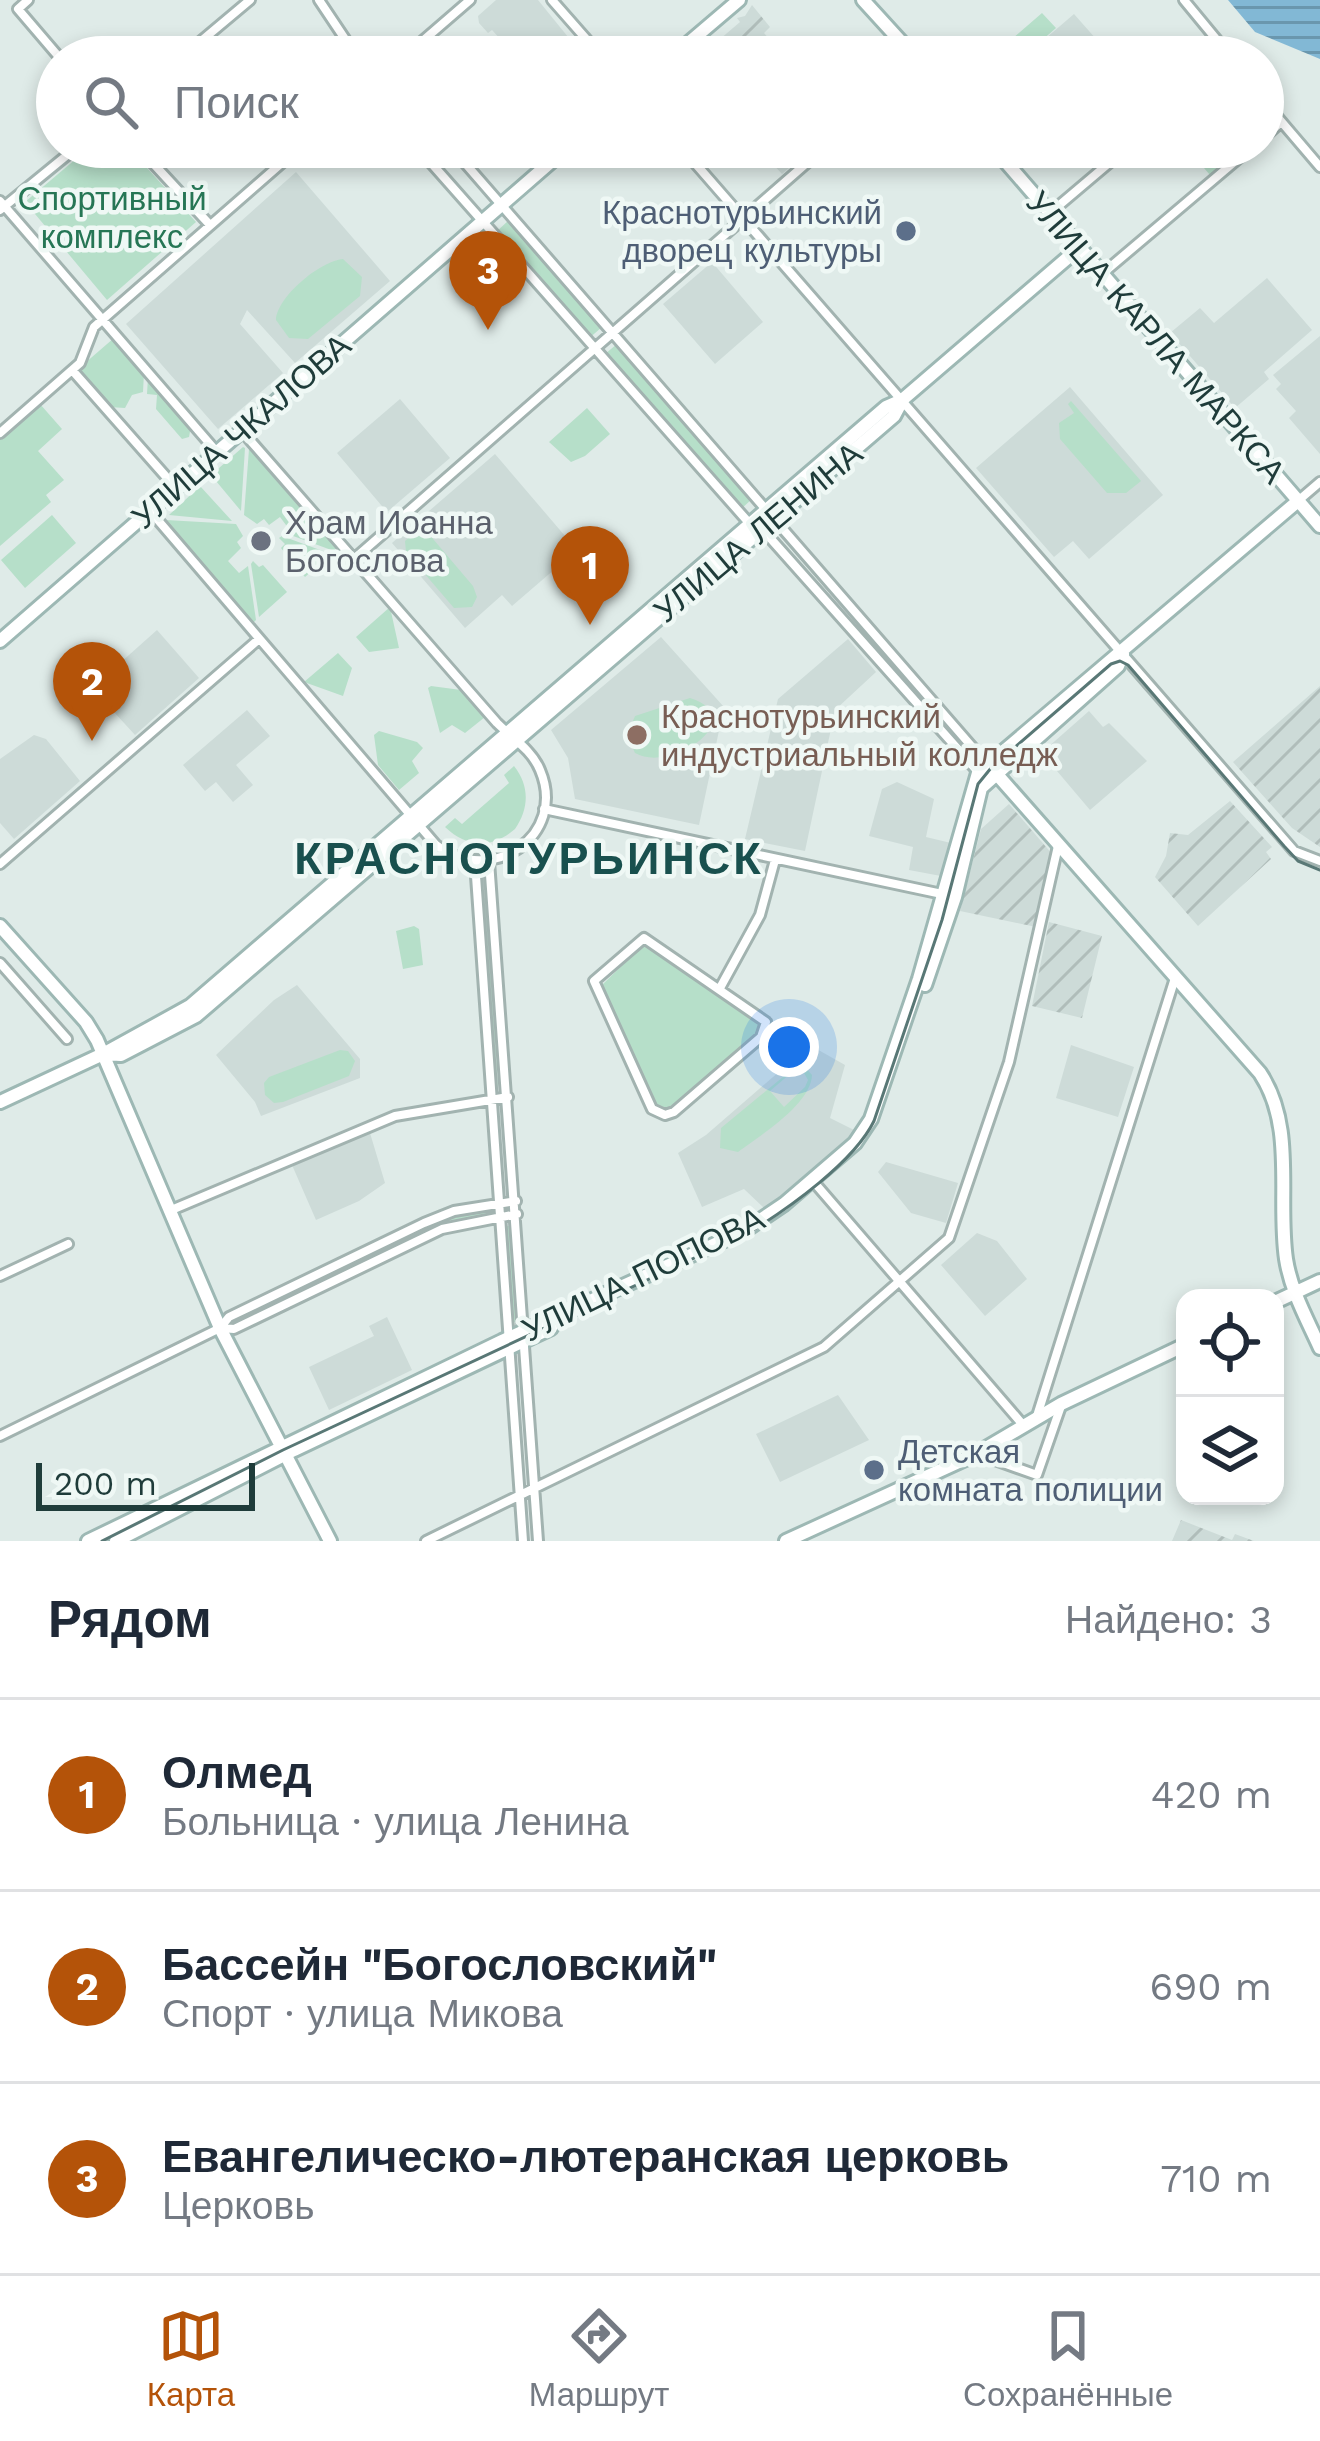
<!DOCTYPE html>
<html lang="ru">
<head>
<meta charset="utf-8">
<style>
  body { margin:0; font-family:"Work Sans",sans-serif; background:#f6f6f7; color:#1f2937 }
  .controls { position:absolute; right:36px; bottom:36px; display:grid; overflow:hidden; border-radius:24px; box-shadow:0 6px 18px #0003 }
  .controls button { width:108px; height:108px; display:grid; place-items:center; padding:0; border:0; border-bottom:3px solid #e0e1e3; background:#fff; color:#1f2937; font:60px sans-serif }
  .scale { position:absolute; left:36px; bottom:30px; width:219px; box-sizing:border-box; padding-left:12px; border:6px solid #1f3c3a; border-top:0; font-size:33px; line-height:42px; white-space:nowrap; color:#1f3c3a; -webkit-text-stroke:9px #eff8f5; paint-order:stroke }
  .you { position:absolute; left:789px; top:1047px; width:42px; height:42px; margin:-30px; border:9px solid #fff; border-radius:50%; background:#1a73e8; box-shadow:0 0 0 18px #1a73e833 }
  .badge { display:grid; place-items:center; width:78px; height:78px; border-radius:50%; background:#b45309; color:#fff; font-size:39px; font-weight:700 }
  .pin { position:absolute; translate:-50% -99px; filter:drop-shadow(0 3px 6px #0008) }
  .pin::after { content:''; position:absolute; top:63px; width:42px; height:36px; background:inherit; clip-path:polygon(0 0,100% 0,50% 100%) }
  .list { margin:0; padding:0; list-style:none }
  h2 { display:flex; justify-content:space-between; align-items:center; height:156px; margin:0; padding:0 48px; font-size:51px }
  h2 small { font-size:39px; font-weight:400; color:#747a83 }
  .list li { display:grid; grid-template-columns:78px 1fr auto; gap:36px; align-items:center; box-sizing:border-box; height:192px; padding:0 48px; border-top:3px solid #e0e1e3 }
  .list b { display:block; font-size:45px; white-space:nowrap }
  .list p { margin:0; font-size:39px; white-space:nowrap; color:#747a83 }
  .list em { font-size:39px; font-style:normal; color:#747a83 }
  .icon { flex:none; width:66px; height:66px; fill:none; stroke:currentColor; stroke-width:2; stroke-linecap:round; stroke-linejoin:round }
  .map { position:relative; flex:none; width:1320px; height:1541px; overflow:hidden }
  .search { position:absolute; background:#fff; box-shadow:0 6px 18px #0003; left:36px; right:36px; top:36px; height:132px; display:flex; align-items:center; gap:30px; box-sizing:border-box; padding:0 42px; border-radius:66px; color:#747a83; font-size:45px }
  .sheet { height:732px; background:#fff }
  nav { display:flex; justify-content:space-around; align-items:center; box-sizing:border-box; height:168px; border-top:3px solid #e0e1e3; background:#fff; font-size:33px; color:#747a83 }
  nav a { display:grid; justify-items:center; gap:6px }
  nav .on { color:#b45309 }
  .map>svg:first-child { display:block }
  .built { fill:#cddbd8 }
  .industrial { fill:url(#industrial-furrows) }
  .green { fill:#b6dfc9; fill-rule:evenodd }
  .water { fill:url(#water-rules) }
  .lines { fill:none; stroke-linecap:round; stroke-linejoin:round }
  .street-casing { stroke:#a2b3b0; stroke-width:14 }
  .secondary-casing { stroke:#9db8b4; stroke-width:18 }
  .street { stroke:#fff; stroke-width:8 }
  .secondary { stroke:#fff; stroke-width:12 }
  .tram { stroke:#597876; stroke-width:3 }
  .service-dot { fill:#5c6f8a; stroke:#eff8f5; stroke-width:4.5 }
  .worship-dot { fill:#6b7280; stroke:#eff8f5; stroke-width:4.5 }
  .education-dot { fill:#8d6e63; stroke:#eff8f5; stroke-width:4.5 }
  .labels { text-anchor:middle; dominant-baseline:central; stroke-width:9; stroke-linejoin:round; paint-order:stroke }
  .park-label { font-size:33px; fill:#267655; stroke:#eff8f5 }
  .service-label { font-size:33px; fill:#4e5e75; stroke:#eff8f5; text-anchor:end }
  .street-label { font-size:33px; fill:#1f3c3a; stroke:#eff8f5 }
  .worship-label { font-size:33px; fill:#5b616d; stroke:#eff8f5; text-anchor:start }
  .education-label { font-size:33px; fill:#785e54; stroke:#eff8f5; text-anchor:start }
  .district-label { font-size:45px; font-weight:bold; letter-spacing:3px; fill:#19504e; stroke:#eff8f5 }
</style>
</head>
<body>
<div class="map">
<svg width="1320" height="1541" viewBox="0 0 1320 1541">
  <defs>
    <pattern id="industrial-furrows" width="10" height="10" patternUnits="userSpaceOnUse" patternTransform="scale(3)"><rect width="10" height="10" fill="#cddbd8"/><path d="M-1 1l2-2M0 10L10 0M9 11l2-2" fill="none" stroke="#b0bdba"/></pattern>
    <pattern id="water-rules" width="6" height="5" patternUnits="userSpaceOnUse" patternTransform="scale(3)"><rect width="6" height="5" fill="#82b8d5"/><path d="M0 2.5h6" fill="none" stroke="#6a97ae"/></pattern>
  </defs>
  <rect width="100%" height="100%" fill="#dfebe8"/>
  <path class="built" d="M 496,0 L 538,0 L 577,48 L 567,57 L 525,57 L 517,48 L 512,52 L 492,30 L 488,33 L 479,23 L 478,16 Z
    M 1074,14 L 1112,57 L 1024,57 Z
    M 750,147 L 813,147 L 782,174 L 770,161 L 765,164 Z
    M 296,172 L 390,281 L 295,363 L 247,310 L 240,324 L 283,373 L 218,429 L 126,324 Z
    M 712,262 L 763,322 L 715,364 L 663,304 Z
    M 1267,278 L 1312,330 L 1264,372 L 1269,379 L 1235,408 L 1170,333 L 1200,308 L 1214,323 Z
    M 1320,336 L 1320,454 L 1289,418 L 1296,411 L 1276,389 L 1281,384 L 1273,375 Z
    M 1070,387 L 1163,495 L 1089,559 L 1073,541 L 1054,557 L 976,468 Z
    M 400,399 L 450,458 L 387,512 L 337,453 Z
    M 495,454 L 577,550 L 512,606 L 502,595 L 465,628 L 392,543 Z
    M 157,630 L 199,678 L 135,735 L 92,688 Z
    M 661,637 L 724,707 L 699,825 L 575,799 L 568,758 L 551,730 Z
    M 848,639 L 876,672 L 835,710 L 805,851 L 745,839 L 778,699 Z
    M 247,710 L 270,736 L 236,765 L 253,785 L 233,802 L 216,782 L 205,791 L 183,765 Z
    M 1089,711 L 1103,727 L 1109,723 L 1147,761 L 1090,810 L 1057,771 L 1062,766 L 1047,748 Z
    M 34,735 L 46,739 L 80,781 L 14,839 L 0,823 L 0,759 Z
    M 897,782 L 934,799 L 926,837 L 951,843 L 945,872 L 941,876 L 909,870 L 913,847 L 869,836 L 882,789 Z
    M 297,985 L 360,1059 L 360,1078 L 261,1116 L 255,1102 L 216,1055 L 274,1000 Z
    M 799,1039 L 845,1065 L 830,1118 L 856,1131 L 765,1209 L 744,1189 L 702,1207 L 678,1153 L 706,1135 L 780,1071 Z
    M 1071,1045 L 1134,1067 L 1118,1117 L 1056,1098 Z
    M 370,1133 L 385,1183 L 359,1201 L 316,1220 L 292,1165 Z
    M 886,1162 L 958,1183 L 946,1223 L 911,1213 L 878,1172 Z
    M 977,1233 L 997,1241 L 1027,1279 L 985,1316 L 941,1265 Z
    M 387,1317 L 412,1370 L 329,1410 L 309,1367 L 374,1336 L 369,1326 Z
    M 838,1395 L 869,1440 L 780,1482 L 756,1434 Z"/>
  <path class="industrial" d="M 752,5 L 770,27 L 764,33 L 785,57 L 699,57 L 740,22 L 737,18 L 745,16 Z
    M 1320,686 L 1320,847 L 1292,828 L 1233,762 Z
    M 1230,801 L 1272,847 L 1266,852 L 1271,859 L 1198,926 L 1155,877 L 1166,856 L 1170,833 L 1188,835 Z
    M 1009,804 L 1053,855 L 1036,927 L 960,911 L 981,829 Z
    M 1049,922 L 1102,936 L 1082,1018 L 1032,1006 Z
    M 1181,1520 L 1232,1540 L 1235,1534 L 1254,1541 L 1172,1541 Z"/>
  <path class="green" d="M 1042,13 L 1056,28 L 1025,55 L 1012,39 Z
    M 90,147 L 128,147 L 196,222 L 107,300 L 25,202 Z
    M 1186,147 L 1243,147 L 1210,175 Z
    M 509,220 L 602,327 L 587,340 L 537,280 L 539,275 L 496,232 Z
    M 343,259 L 362,277 L 360,296 L 308,339 L 289,338 L 276,320 C 277,297 320,261 343,259 Z
    M 114,338 L 144,373 L 143,392 L 132,395 L 125,408 L 109,407 L 77,370 Z
    M 617,344 L 752,499 L 740,510 L 605,354 Z
    M 148,377 L 191,426 L 189,437 L 182,439 L 156,409 L 157,395 L 147,394 Z
    M 1071,401 L 1141,481 L 1126,493 L 1107,493 L 1060,439 L 1059,423 L 1074,413 L 1068,404 Z
    M 40,404 L 62,429 L 38,451 L 64,480 L 46,495 L 51,502 L 0,546 L 0,438 Z
    M 587,408 L 610,434 L 585,456 L 571,462 L 549,442 Z
    M 243,447 L 245,448 L 241,511 L 211,475 Z
    M 249,449 L 251,449 L 338,547 L 334,551 L 285,533 L 289,529 L 280,517 L 269,525 L 264,519 L 257,524 L 244,515 Z
    M 200,486 L 232,521 L 169,515 Z
    M 52,515 L 76,543 L 25,588 L 1,560 Z
    M 166,520 L 236,524 L 243,536 L 237,542 L 241,548 L 228,561 L 239,573 L 248,566 L 256,620 L 253,623 Z
    M 416,531 L 428,533 L 473,586 L 477,597 L 472,607 L 454,608 L 406,552 L 405,541 Z
    M 282,536 L 331,554 L 305,577 L 281,548 L 285,544 L 279,538 Z
    M 253,561 L 259,567 L 263,565 L 287,592 L 259,617 L 251,564 Z
    M 390,607 L 399,648 L 369,652 L 356,637 Z
    M 338,653 L 352,668 L 343,696 L 304,682 Z
    M 431,686 L 461,690 L 485,717 L 465,733 L 452,725 L 440,733 L 428,688 Z
    M 690,698 C 752,718 671,774 635,753 L 627,735 L 635,716 Z
    M 379,731 L 417,742 L 423,748 L 412,761 L 419,773 L 399,790 L 378,765 L 374,735 Z
    M 514,766 C 530,786 529,809 515,829 C 492,849 467,848 445,827 L 455,818 L 462,824 L 509,783 L 504,775 Z
    M 482,898 L 488,898 L 498,1089 L 494,1087 Z
    M 414,926 L 419,929 L 423,965 L 403,969 L 396,931 Z
    M 649,945 L 762,1026 L 758,1035 L 665,1111 L 655,1106 L 602,985 L 640,948 Z
    M 340,1050 L 348,1051 L 355,1061 L 349,1076 L 283,1102 L 274,1103 L 265,1095 L 264,1083 L 269,1077 Z
    M 795,1067 L 805,1067 L 812,1075 C 811,1104 761,1135 738,1152 L 720,1148 L 721,1128 ZM 791,1073 L 804,1073 L 808,1080 L 805,1087 L 784,1107 L 770,1091 Z
    M 489,1209 L 492,1211 L 490,1216 L 438,1228 L 236,1321 L 238,1316 L 436,1222 Z
    M 506,1226 L 512,1226 L 521,1320 L 512,1323 Z"/>
  <path class="water" d="M 1228,0 L 1320,0 L 1320,59 L 1255,32 Z"/>
  <g class="lines">
    <defs>
      <path id="street" d="M 28,0 L 18,9 L 59,57
        M 319,0 L 357,57
        M 552,0 L 602,57
        M 1184,0 L 1231,57
        M 182,57 L 250,0
        M 404,57 L 470,0
        M 1263,100 L 1320,167
        M 1263,138 L 1281,122
        M 138,147 L 210,225
        M 417,147 L 750,524
        M 451,147 L 987,764
        M 681,147 L 1294,851 L 1320,861
        M 0,201 L 216,451
        M 0,210 L 77,147
        M 1050,213 L 1128,147
        M 1102,274 L 1252,147
        M 72,370 L 176,488
        M 0,433 L 80,363 L 94,327 L 300,147
        M 1299,500 L 1320,482
        M 151,512 L 436,845 C 491,887 568,836 540,770 C 532,750 512,738 497,723 L 242,431
        M 763,530 L 980,774
        M 354,559 L 825,147
        M 544,809 L 942,894
        M 489,861 L 538,1541
        M 475,862 L 523,1541
        M 0,864 L 259,639
        M 644,938 L 766,1022 L 761,1037 L 674,1112 L 665,1115 L 652,1109 L 594,981 Z
        M 0,963 L 67,1039
        M 720,988 L 760,915 L 775,860
        M 813,1181 L 1024,1426
        M 169,1211 L 395,1116 L 508,1097
        M 0,1276 L 68,1244
        M 221,1328 L 234,1329 L 442,1229 L 517,1214
        M 1037,1416 L 1175,978
        M 0,1436 L 220,1328 L 229,1317 L 424,1223 L 454,1211 L 516,1201
        M 978,1454 L 1037,1475 L 1061,1406
        M 426,1541 L 824,1347 L 949,1238 L 1009,1062 L 1058,846"/>
      <path id="secondary" d="M 863,0 L 915,57
        M 672,57 L 739,0
        M 993,147 L 1320,526
        M 0,641 L 568,147
        M 994,771 L 1260,1073 C 1296,1127 1277,1197 1286,1259 C 1291,1291 1307,1319 1320,1348
        M 0,926 L 86,1022 L 97,1040 L 220,1328 L 330,1541
        M 925,985 L 955,897 L 981,788 L 1118,666 L 1123,654
        M 103,1054 L 121,1055 L 196,1016 L 894,416 L 902,401
        M 0,1102 L 103,1054 L 190,1006 L 886,407 L 902,400 L 1079,248
        M 1275,1302 L 1320,1281
        M 88,1541 L 502,1341 L 744,1231 L 784,1204 L 855,1143 L 871,1119 L 919,979 L 978,773 L 1298,501
        M 116,1541 L 294,1450 L 551,1328
        M 786,1541 L 976,1454 L 1061,1404 L 1185,1345"/>
    </defs>
    <use href="#street" class="street-casing"/>
    <use href="#secondary" class="secondary-casing"/>
    <use href="#street" class="street"/>
    <use href="#secondary" class="secondary"/>
    <path class="tram" d="M 102,1541 L 283,1450 L 750,1232 C 789,1208 854,1162 874,1121 L 942,920 L 978,784 L 991,768 L 1111,664 L 1120,661 L 1128,665 L 1284,846 L 1298,861 L 1320,870"/>
  </g>
  <g class="service-dot">
    <circle cx="906" cy="231" r="12"/>
    <circle cx="874" cy="1470" r="12"/>
  </g>
  <circle class="worship-dot" cx="261" cy="541" r="12"/>
  <circle class="education-dot" cx="637" cy="735" r="12"/>
  <g class="labels">
    <g class="park-label">
      <text x="112" y="198">Спортивный<tspan x="112" dy="38">комплекс</tspan></text>
    </g>
    <g class="service-label">
      <text x="882" y="212">Краснотурьинский<tspan x="882" dy="38">дворец культуры</tspan></text>
      <text x="898" y="1451" text-anchor="start">Детская<tspan x="898" dy="38">комната полиции</tspan></text>
    </g>
    <g class="street-label">
      <text transform="translate(1156 337) rotate(49)">УЛИЦА КАРЛА МАРКСА</text>
      <text transform="translate(241 431) rotate(-41)">УЛИЦА ЧКАЛОВА</text>
      <text transform="translate(758 532) rotate(-40)">УЛИЦА ЛЕНИНА</text>
      <text transform="translate(643 1274) rotate(-26)">УЛИЦА ПОПОВА</text>
    </g>
    <g class="worship-label">
      <text x="285" y="522">Храм Иоанна<tspan x="285" dy="38">Богослова</tspan></text>
    </g>
    <g class="education-label">
      <text x="661" y="716">Краснотурьинский<tspan x="661" dy="38">индустриальный колледж</tspan></text>
    </g>
    <g class="district-label">
      <text x="529" y="858">КРАСНОТУРЬИНСК</text>
    </g>
  </g>
</svg>
<div class="controls">
<button><svg class="icon" aria-label="locate" viewBox="0 0 24 24"><circle cx="12" cy="12" r="6"/><path d="M12 2v4M12 18v4M2 12h4M18 12h4"/></svg></button>
<button><svg class="icon" aria-label="layers" viewBox="0 0 24 24"><path d="M12 4l9 5-9 5-9-5zM3 14l9 5 9-5"/></svg></button>
</div>
<div class="scale">200 m</div>
<div class="you"></div>
<div class="pin badge" style="left:590px;top:625px">1</div>
<div class="pin badge" style="left:92px;top:741px">2</div>
<div class="pin badge" style="left:488px;top:330px">3</div>
<div class="search"><svg class="icon" aria-label="search" viewBox="0 0 24 24"><circle cx="10" cy="10" r="6"/><path d="M15 15l6 6"/></svg>Поиск</div>
</div>
<section class="sheet">
<h2>Рядом<small>Найдено: 3</small></h2>
<ul class="list">
<li><span class="badge">1</span><div><b>Олмед</b><p>Больница · улица Ленина</p></div><em>420 m</em></li>
<li><span class="badge">2</span><div><b>Бассейн &quot;Богословский&quot;</b><p>Спорт · улица Микова</p></div><em>690 m</em></li>
<li><span class="badge">3</span><div><b>Евангелическо-лютеранская церковь</b><p>Церковь</p></div><em>710 m</em></li>
</ul>
</section>
<nav>
<a class="on"><svg class="icon" aria-label="map" viewBox="0 0 24 24"><path d="M3 6l6-2 6 2 6-2v14l-6 2-6-2-6 2zM9 4v14M15 6v14"/></svg>Карта</a>
<a><svg class="icon" aria-label="directions" viewBox="0 0 24 24"><path d="M12 3l9 9-9 9-9-9zM9 14v-3h6M13 9l2 2-2 2"/></svg>Маршрут</a>
<a><svg class="icon" aria-label="saved" viewBox="0 0 24 24"><path d="M7 4h10v16l-5-4-5 4z"/></svg>Сохранённые</a>
</nav>
</body>
</html>
